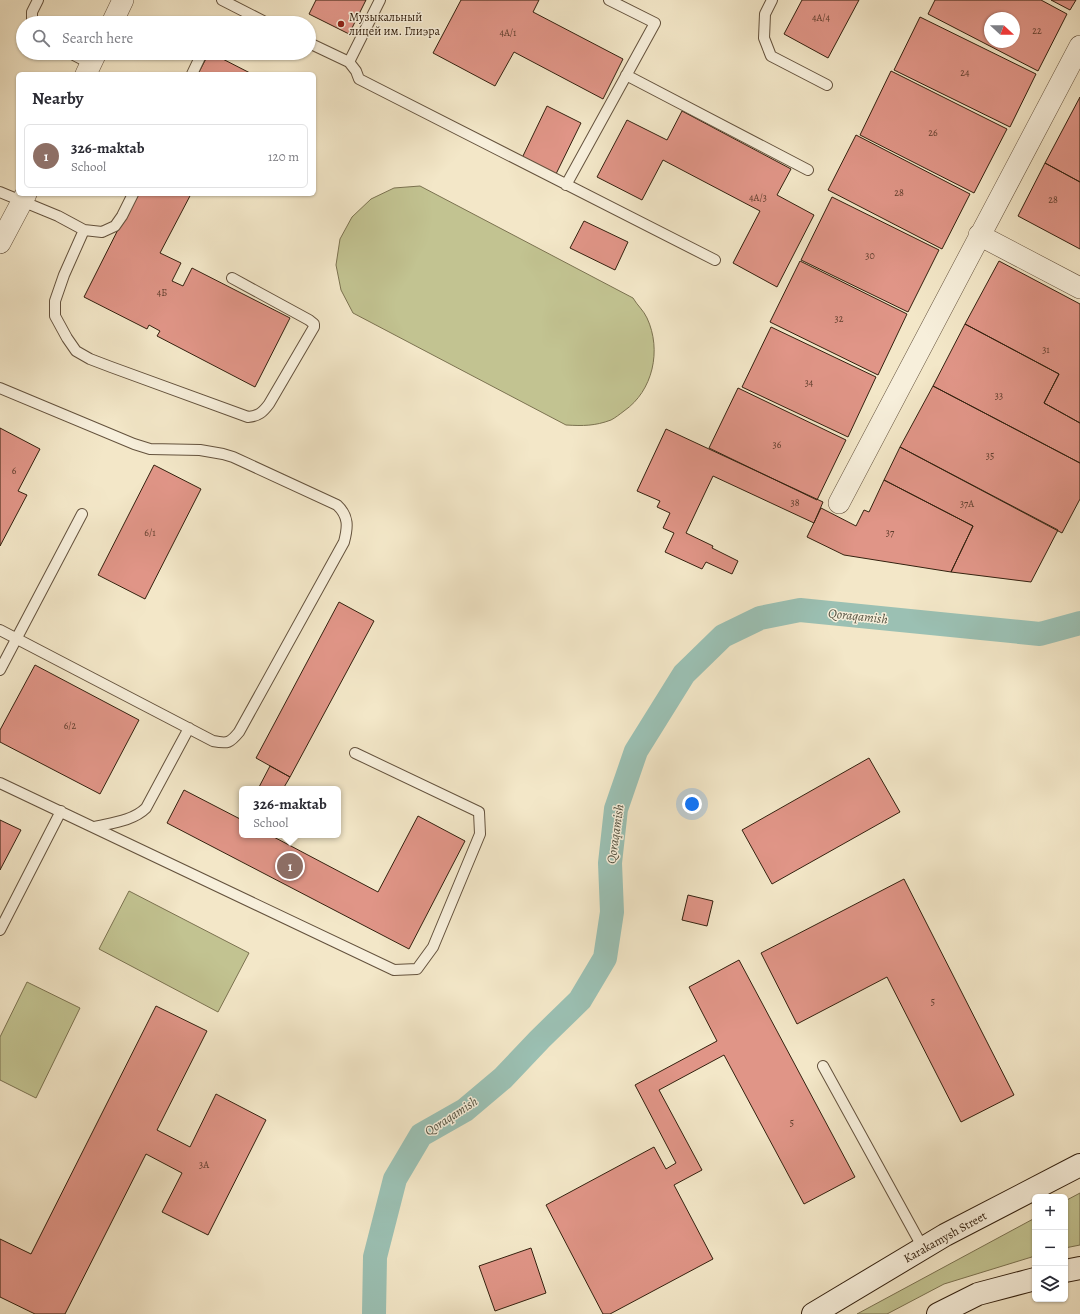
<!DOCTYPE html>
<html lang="en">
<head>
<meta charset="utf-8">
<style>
  body { margin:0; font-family:Alegreya,serif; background:#f7f7f7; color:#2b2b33 }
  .controls { position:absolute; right:12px; bottom:12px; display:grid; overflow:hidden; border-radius:6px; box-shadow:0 1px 3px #0004 }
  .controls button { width:36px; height:36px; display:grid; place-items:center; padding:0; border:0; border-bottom:1px solid #e1e1e2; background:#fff; color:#2b2b33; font:20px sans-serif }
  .compass { position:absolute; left:984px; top:12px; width:36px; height:36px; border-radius:50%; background:#fff; box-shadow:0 1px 3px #0004; rotate:111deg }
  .you { position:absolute; left:692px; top:804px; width:14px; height:14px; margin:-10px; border:3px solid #fff; border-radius:50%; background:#1a73e8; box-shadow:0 0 0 6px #1a73e833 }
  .badge { display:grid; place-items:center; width:26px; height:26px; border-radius:50%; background:#7c3aed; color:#fff; font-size:13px; font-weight:700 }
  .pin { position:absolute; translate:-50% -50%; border:2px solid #fff; box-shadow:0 1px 4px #0006 }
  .popup { position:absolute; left:239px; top:786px; width:102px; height:52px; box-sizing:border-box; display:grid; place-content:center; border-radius:6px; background:#fff; filter:drop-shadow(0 1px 3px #0005); font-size:13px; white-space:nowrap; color:#7c7c81 }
  .popup b { font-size:15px; color:#2b2b33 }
  .popup::after { content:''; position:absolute; left:50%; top:100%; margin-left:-8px; border:8px solid transparent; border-top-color:#fff }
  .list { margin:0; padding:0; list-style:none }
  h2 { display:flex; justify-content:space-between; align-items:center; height:52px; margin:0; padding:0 16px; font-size:17px }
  h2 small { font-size:13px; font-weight:400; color:#7c7c81 }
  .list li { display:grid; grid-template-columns:26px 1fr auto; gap:12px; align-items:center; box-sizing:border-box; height:64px; margin:0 8px 8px; padding:0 8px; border:1px solid #e1e1e2; border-radius:6px }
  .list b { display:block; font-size:15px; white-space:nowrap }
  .list p { margin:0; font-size:13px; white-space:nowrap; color:#7c7c81 }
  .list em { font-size:13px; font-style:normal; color:#7c7c81 }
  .icon { flex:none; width:22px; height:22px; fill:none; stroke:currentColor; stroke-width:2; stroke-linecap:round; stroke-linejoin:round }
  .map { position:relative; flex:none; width:1080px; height:1314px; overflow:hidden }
  .search { position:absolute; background:#fff; box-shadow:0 1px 3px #0004; left:16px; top:16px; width:300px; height:44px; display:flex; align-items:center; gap:10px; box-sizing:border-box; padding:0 14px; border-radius:22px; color:#7c7c81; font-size:15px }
  .panel { position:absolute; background:#fff; box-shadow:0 1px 3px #0004; left:16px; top:72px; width:300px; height:124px; border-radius:6px }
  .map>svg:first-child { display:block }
  .green { fill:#c2c391; stroke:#7b7250 }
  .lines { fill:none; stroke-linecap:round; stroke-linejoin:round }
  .canal { stroke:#9bc0b3; stroke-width:24 }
  .building { fill:#e09587; stroke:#34210f; fill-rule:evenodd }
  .service-casing { stroke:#64523d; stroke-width:12 }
  .minor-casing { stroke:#64523d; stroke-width:22 }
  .secondary-casing { stroke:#34210f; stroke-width:24 }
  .service { stroke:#f7efdb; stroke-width:10 }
  .minor { stroke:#f7efdb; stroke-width:21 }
  .secondary { stroke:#f7efdb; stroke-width:22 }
  .poi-dot { fill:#8f2418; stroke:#f7efdb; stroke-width:1.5 }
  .labels { text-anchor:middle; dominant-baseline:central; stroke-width:3; stroke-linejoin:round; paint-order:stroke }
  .number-label { font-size:10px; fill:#5f3e2d }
  .poi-label { font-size:12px; fill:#34210f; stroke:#f7efdb; text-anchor:start }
  .street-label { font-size:12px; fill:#34210f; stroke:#f7efdb }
  .water-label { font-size:13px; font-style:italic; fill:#535140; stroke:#f7efdb }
</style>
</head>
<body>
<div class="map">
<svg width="1080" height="1314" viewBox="0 0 1080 1314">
  <rect width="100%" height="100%" fill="#f3e7c8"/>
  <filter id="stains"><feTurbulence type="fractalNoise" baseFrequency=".005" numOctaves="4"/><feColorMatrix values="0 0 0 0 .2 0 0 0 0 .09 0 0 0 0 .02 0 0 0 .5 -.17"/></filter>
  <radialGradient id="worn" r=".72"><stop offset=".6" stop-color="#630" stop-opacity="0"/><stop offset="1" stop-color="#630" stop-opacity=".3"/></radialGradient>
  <path class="green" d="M 420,186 L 633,298 C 637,305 644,311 647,318 C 662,350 653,391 624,411 C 620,414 615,418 611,420 C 595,426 583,426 566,425 L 353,313 L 341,290 L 336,265 L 340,239 L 352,217 L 371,199 L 394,188 Z
    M 129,891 L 249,953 L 218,1012 L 99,949 Z
    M 27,982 L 80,1008 L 36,1098 L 0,1080 L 0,1037 Z
    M 1080,1193 L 1080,1245 L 1065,1248 L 1065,1201 Z
    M 1035,1218 L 1035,1256 L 944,1284 L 887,1314 L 857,1314 Z"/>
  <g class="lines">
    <path class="canal" d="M 374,1314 L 375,1257 L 395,1179 L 421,1135 L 465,1110 L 503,1078 L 540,1039 L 580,1000 L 605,958 L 612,912 L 610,863 L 616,809 L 636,751 L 684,674 L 723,636 L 760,618 L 800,610 L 1040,634 L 1080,623"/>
  </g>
  <path class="building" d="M 316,0 L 366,0 L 349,34 L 309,14 Z
    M 461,0 L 539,0 L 533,12 L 623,59 L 603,99 L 514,52 L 495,86 L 433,53 Z
    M 802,0 L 859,0 L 828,58 L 784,34 Z
    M 935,0 L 1041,0 L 1067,14 L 1038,71 L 928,14 ZM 990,18 L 1014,18 L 1014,42 L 990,42 Z
    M 1051,0 L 1076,0 L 1070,10 Z
    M 920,17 L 1036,74 L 1010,127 L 894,70 Z
    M 209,53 L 211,53 L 252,74 L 198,74 Z
    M 891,71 L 1007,129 L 974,193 L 860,135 Z
    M 1080,97 L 1080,182 L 1045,163 Z
    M 547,106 L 581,123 L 556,174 L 522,158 Z
    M 682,111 L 791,169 L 777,195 L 814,215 L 777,287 L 733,263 L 760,211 L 663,160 L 642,200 L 597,177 L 627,120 L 667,140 Z
    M 856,135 L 970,194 L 942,249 L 828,190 Z
    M 1045,163 L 1080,182 L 1080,249 L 1018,216 Z
    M 136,194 L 191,194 L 160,253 L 181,263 L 172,281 L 183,286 L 192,268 L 290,318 L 255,387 L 157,336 L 160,331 L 149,325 L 147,329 L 84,297 Z
    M 832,197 L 939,250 L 908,312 L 801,260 Z
    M 584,221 L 628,242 L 615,270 L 570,248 Z
    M 800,261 L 907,314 L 878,375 L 770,322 Z
    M 999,261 L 1080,304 L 1080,423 L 1044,403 L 1059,374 L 965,324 Z
    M 965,324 L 1059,374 L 1044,403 L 1080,423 L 1080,463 L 933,386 Z
    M 771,327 L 876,377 L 848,437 L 742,387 Z
    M 933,386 L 1080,463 L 1080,499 L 1062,533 L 900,447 Z
    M 738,388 L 846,440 L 817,500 L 709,448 Z
    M 0,428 L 40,449 L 18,491 L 27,495 L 0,546 Z
    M 666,429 L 823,502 L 814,523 L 713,476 L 686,533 L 713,546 L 712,548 L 738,561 L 732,574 L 706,562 L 702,569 L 665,552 L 674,533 L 663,528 L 670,513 L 657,507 L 660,501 L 637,491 Z
    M 900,447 L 1058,530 L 1031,582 L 951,572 L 973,526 L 884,480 Z
    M 154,465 L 201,489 L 145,599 L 98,575 Z
    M 884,480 L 973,526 L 951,572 L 844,555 L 807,537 L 821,508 L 856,526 L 864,510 L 869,512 Z
    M 339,602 L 374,621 L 290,777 L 256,758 Z
    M 35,665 L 139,720 L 100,794 L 0,742 L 0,730 Z
    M 869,758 L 900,812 L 772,884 L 742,830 Z
    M 270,766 L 290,777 L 283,789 L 258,789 Z
    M 184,790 L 242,820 L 242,835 L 270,835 L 378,892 L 418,816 L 465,841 L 409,949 L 167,823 Z
    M 0,820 L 21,830 L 0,870 Z
    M 904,879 L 1014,1095 L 961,1122 L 887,977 L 797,1024 L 761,953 Z
    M 688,895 L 713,901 L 707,926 L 682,920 Z
    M 739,960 L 855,1177 L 804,1204 L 724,1055 L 659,1090 L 702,1170 L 674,1185 L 713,1259 L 610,1314 L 603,1314 L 546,1205 L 654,1147 L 666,1169 L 676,1163 L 635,1085 L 717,1041 L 689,987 Z
    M 156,1006 L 207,1031 L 157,1130 L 190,1147 L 216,1094 L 266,1120 L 208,1235 L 162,1212 L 182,1173 L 146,1154 L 65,1314 L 35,1314 L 0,1297 L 0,1239 L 31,1254 Z
    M 531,1248 L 546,1293 L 495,1311 L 479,1266 Z"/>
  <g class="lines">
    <defs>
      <path id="service" d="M 222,0 L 267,23
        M 772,0 L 765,14 L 764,38 L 771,56 L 827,85
        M 32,23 L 32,12 L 38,0
        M 309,43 L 349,62 L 380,0
        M 70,53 L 91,64
        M 349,62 L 356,71 L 359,79 L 715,260
        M 192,74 L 202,53
        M 626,75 L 808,170
        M 566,185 L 655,23 L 609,0
        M 0,192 L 58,216 L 84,230 L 102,232 L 115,226 L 122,216 L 133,194
        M 84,230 L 64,275 L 55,301 L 55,316 L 67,338 L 76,351 L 90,359 L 111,367 L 248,417 C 259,416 263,412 269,404 L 314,327 L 314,324 L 309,320 L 232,278
        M 0,388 L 134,444 L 150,449 L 200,450 L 223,454 L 233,457 L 337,505 C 349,516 348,527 344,542 L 239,732 C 230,743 228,744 213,741 L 0,630
        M 0,670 L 82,514
        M 0,783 L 394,970 L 417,969 L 433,947 L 480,834 L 479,812 L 355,753
        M 94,827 C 111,823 133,821 146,808 L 189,728
        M 0,930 L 61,811
        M 823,1066 L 923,1248"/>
      <path id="minor" d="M 112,23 L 123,0
        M 86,74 L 96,53
        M 979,235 L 1080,288
        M 0,243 L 26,194
        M 839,503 L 1080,46"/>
      <path id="secondary" d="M 1065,1271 L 1080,1268
        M 813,1314 L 945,1235 L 1080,1165
        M 938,1314 L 978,1294 L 1035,1279"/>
    </defs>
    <use href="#service" class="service-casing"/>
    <use href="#minor" class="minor-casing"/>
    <use href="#secondary" class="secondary-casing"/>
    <use href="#service" class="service"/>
    <use href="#minor" class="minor"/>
    <use href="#secondary" class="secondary"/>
  </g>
  <circle class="poi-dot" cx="341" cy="24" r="4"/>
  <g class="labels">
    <g class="number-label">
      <text x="821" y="17">4A/4</text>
      <text x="1037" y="30">22</text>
      <text x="508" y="32">4A/1</text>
      <text x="965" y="72">24</text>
      <text x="933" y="132">26</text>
      <text x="899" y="192">28</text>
      <text x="758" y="197">4A/3</text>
      <text x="1053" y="199">28</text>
      <text x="870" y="255">30</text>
      <text x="162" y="292">4Б</text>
      <text x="839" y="318">32</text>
      <text x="1046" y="349">31</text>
      <text x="809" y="382">34</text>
      <text x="999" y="395">33</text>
      <text x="777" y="444">36</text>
      <text x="990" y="455">35</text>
      <text x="14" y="470">6</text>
      <text x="795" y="502">38</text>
      <text x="967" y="503">37A</text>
      <text x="150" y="532">6/1</text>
      <text x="890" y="532">37</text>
      <text x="70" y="725">6/2</text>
      <text x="933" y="1001">5</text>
      <text x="792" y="1122">5</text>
      <text x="204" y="1164">3A</text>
    </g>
    <g class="poi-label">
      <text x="349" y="17">Музыкальный<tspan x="349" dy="14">лицей им. Глиэра</tspan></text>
    </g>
    <g class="street-label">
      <text transform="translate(945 1237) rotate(-29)">Karakamysh Street</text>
    </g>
    <g class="water-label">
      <text transform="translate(858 616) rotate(6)">Qoraqamish</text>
      <text transform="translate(615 834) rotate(-82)">Qoraqamish</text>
      <text transform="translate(451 1116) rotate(-33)">Qoraqamish</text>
    </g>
  </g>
  <rect width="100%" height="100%" filter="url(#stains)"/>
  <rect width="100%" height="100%" fill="url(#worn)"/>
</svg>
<div class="controls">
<button>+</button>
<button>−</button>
<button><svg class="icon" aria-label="layers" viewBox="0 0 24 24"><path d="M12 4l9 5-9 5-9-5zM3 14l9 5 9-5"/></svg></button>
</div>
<svg class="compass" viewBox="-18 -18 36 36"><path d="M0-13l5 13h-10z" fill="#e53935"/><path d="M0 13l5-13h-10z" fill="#7c7c81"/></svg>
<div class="you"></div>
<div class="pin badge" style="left:290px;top:866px;background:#8d6e63">1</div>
<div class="popup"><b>326-maktab</b>School</div>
<div class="search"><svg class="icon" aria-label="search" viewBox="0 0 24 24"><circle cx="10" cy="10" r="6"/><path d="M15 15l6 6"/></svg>Search here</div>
<section class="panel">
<h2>Nearby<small></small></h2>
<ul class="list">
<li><span class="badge" style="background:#8d6e63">1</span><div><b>326-maktab</b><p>School</p></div><em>120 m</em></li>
</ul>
</section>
</div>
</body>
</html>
